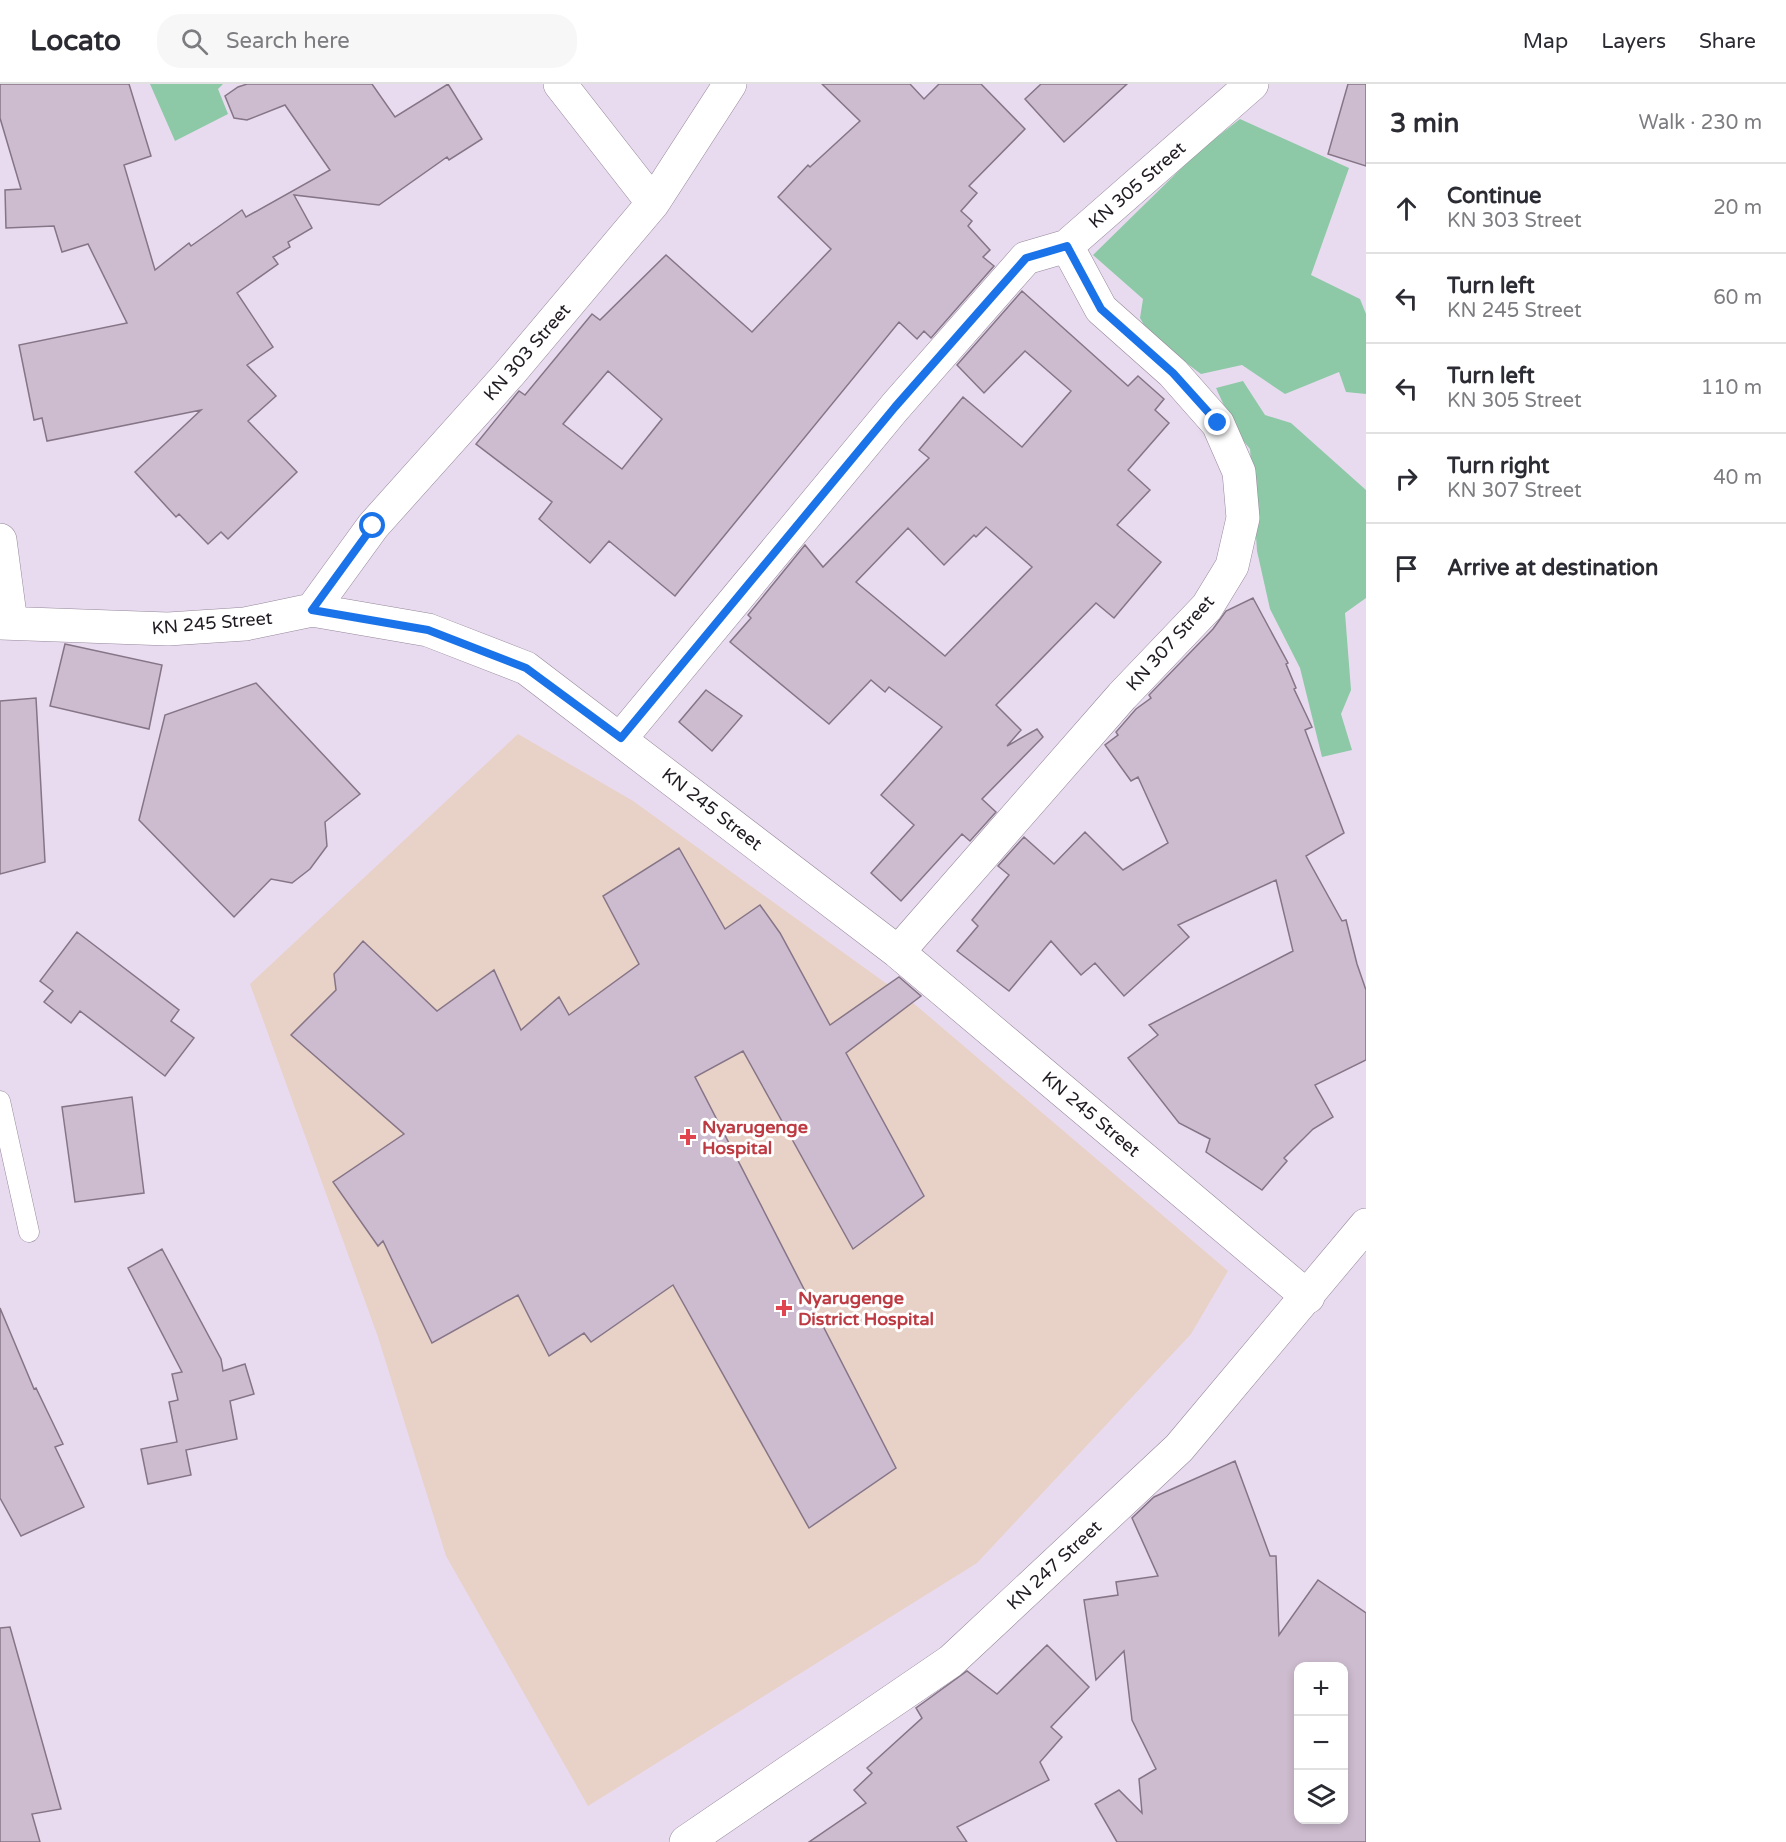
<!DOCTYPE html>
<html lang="en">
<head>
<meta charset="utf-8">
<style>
  body { margin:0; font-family:"Varela Round",sans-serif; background:#f7f7f7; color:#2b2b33 }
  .controls { position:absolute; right:18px; bottom:18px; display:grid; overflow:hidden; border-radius:12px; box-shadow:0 3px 9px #0003 }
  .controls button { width:54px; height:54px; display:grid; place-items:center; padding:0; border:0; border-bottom:2px solid #e1e1e2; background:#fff; color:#2b2b33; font:30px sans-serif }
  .stop { position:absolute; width:18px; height:18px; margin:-14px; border:4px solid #1a73e8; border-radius:50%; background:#fff }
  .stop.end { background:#1a73e8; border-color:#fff; box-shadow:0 2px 6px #0008 }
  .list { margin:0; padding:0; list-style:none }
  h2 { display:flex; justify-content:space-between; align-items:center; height:78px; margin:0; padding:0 24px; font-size:26px }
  h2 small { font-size:20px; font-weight:400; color:#7c7c81 }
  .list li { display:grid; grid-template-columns:39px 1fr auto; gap:18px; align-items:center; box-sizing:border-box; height:90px; padding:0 24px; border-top:2px solid #e1e1e2 }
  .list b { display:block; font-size:22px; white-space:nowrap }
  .list p { margin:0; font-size:20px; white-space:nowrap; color:#7c7c81 }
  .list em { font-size:20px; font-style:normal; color:#7c7c81 }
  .icon { flex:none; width:33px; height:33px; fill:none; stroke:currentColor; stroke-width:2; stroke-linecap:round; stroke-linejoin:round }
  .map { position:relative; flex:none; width:1366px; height:1758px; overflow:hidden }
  header { display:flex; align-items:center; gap:36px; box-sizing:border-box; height:84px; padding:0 30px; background:#fff; border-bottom:2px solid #e1e1e2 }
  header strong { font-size:28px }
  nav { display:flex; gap:33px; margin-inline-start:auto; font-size:21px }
  .search { width:420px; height:54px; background:#f7f7f7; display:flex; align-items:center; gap:15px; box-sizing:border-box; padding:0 21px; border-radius:24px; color:#7c7c81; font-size:22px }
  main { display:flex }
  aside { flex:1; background:#fff }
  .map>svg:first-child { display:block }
  .medical { fill:#e8d1c6 }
  .green { fill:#8dc9a7 }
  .building { fill:#cdbccf; stroke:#857587; stroke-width:1.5; fill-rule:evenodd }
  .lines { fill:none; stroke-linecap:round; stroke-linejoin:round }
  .service-casing { stroke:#94879a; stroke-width:21 }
  .minor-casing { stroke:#94879a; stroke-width:34 }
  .service { stroke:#fff; stroke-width:20 }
  .minor { stroke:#fff; stroke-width:33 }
  .route { stroke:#1a73e8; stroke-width:8 }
  .health-dot { fill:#e0444e; stroke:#fff; stroke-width:2 }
  .labels { text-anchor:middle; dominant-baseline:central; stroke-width:6; stroke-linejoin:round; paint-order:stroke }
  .street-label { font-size:18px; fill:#201b22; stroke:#fff }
  .health-label { font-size:18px; font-weight:bold; fill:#be3a42; stroke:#fff; text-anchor:start }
</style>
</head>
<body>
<header>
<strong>Locato</strong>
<div class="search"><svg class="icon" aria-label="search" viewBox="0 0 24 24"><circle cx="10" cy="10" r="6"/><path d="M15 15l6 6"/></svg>Search here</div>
<nav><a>Map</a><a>Layers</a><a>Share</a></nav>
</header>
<main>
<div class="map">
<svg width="1366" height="1758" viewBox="0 0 1366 1758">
  <rect width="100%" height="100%" fill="#e9dbef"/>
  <path class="medical" d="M 518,650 L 633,717 L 912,918 L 1228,1187 L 1191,1250 L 977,1479 L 588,1722 L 446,1472 L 378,1253 L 250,900 Z"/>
  <path class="green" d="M 150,0 L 223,0 L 218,5 L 228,30 L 175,57 Z
    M 1240,35 L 1349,84 L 1311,191 L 1360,215 L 1366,230 L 1366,310 L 1346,308 L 1339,288 L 1285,310 L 1242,281 L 1201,290 L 1150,252 L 1140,234 L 1143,215 L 1093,171 L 1199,67 Z
    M 1243,297 L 1265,331 L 1291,339 L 1366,406 L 1366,514 L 1345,529 L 1351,606 L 1341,630 L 1352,666 L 1322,673 L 1300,584 L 1270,525 L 1257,467 L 1250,365 L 1236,348 L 1216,304 Z"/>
  <path class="building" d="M 0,0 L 129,0 L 151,72 L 124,81 L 155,186 L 189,159 L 191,162 L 242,126 L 246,133 L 330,86 L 285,21 L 247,36 L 234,34 L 225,12 L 238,3 L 247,0 L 372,0 L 395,33 L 448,0 L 482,55 L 449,76 L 447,73 L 379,121 L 294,111 L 312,144 L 288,158 L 290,163 L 273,173 L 278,180 L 237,209 L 273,263 L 247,281 L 276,312 L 248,337 L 297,388 L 228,455 L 221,448 L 208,460 L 179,430 L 176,433 L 135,388 L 201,326 L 47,357 L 42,334 L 34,336 L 19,261 L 127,239 L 88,160 L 62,168 L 54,142 L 6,144 L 5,106 L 21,105 L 0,34 Z
    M 822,0 L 910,0 L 924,15 L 939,0 L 981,0 L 1025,45 L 969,102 L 977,109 L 961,127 L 972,137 L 968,142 L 990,166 L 983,173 L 994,182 L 931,254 L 924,247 L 917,255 L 899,238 L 675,512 L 609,457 L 590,479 L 539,435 L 552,418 L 476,360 L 519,307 L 525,311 L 592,230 L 600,236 L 666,171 L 752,248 L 831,165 L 778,113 L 808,81 L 810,83 L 860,37 ZM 608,287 L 662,335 L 622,385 L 563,340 Z
    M 1041,0 L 1127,0 L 1064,58 L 1025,15 Z
    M 1348,0 L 1366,0 L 1366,82 L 1328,70 Z
    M 1022,207 L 1128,302 L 1138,292 L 1164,315 L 1155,326 L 1169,339 L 1128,386 L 1150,406 L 1117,441 L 1161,478 L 1114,534 L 1096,519 L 996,621 L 1021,646 L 1007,662 L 1037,645 L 1043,653 L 982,715 L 996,728 L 970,757 L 962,750 L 901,817 L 871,789 L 914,741 L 881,711 L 942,643 L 889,603 L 885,608 L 871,596 L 829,640 L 730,558 L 751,534 L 748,531 L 805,461 L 823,483 L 929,374 L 919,366 L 963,313 L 1022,363 L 1071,307 L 1025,267 L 984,309 L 957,281 ZM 986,443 L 1032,483 L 945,572 L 856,498 L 908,444 L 944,481 L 974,451 L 976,453 Z
    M 1253,514 L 1288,579 L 1286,580 L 1296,604 L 1294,605 L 1312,643 L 1305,646 L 1344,749 L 1306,772 L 1342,837 L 1346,836 L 1357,880 L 1366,906 L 1366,976 L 1315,1001 L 1333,1033 L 1313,1045 L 1284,1074 L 1287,1077 L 1262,1106 L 1206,1068 L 1210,1055 L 1179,1039 L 1128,974 L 1158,951 L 1149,941 L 1293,867 L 1276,796 L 1178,841 L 1189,853 L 1124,912 L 1095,879 L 1081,891 L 1051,857 L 1009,907 L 957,867 L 978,842 L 972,836 L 1009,791 L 998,782 L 1024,753 L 1054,780 L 1085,748 L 1123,786 L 1168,759 L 1138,693 L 1131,697 L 1105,661 L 1118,651 L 1116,648 L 1136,625 L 1151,614 L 1149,611 L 1213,545 L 1226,527 Z
    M 65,560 L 162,581 L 149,645 L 50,622 Z
    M 256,599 L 360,710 L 325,738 L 327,762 L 310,785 L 292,799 L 271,795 L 234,833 L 139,736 L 165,631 Z
    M 706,606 L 742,632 L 712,667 L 679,638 Z
    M 36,614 L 45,778 L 0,790 L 0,617 Z
    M 679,764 L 725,845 L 760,821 L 780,849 L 830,941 L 899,893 L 921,912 L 846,969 L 924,1112 L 853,1165 L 743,967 L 695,993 L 896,1384 L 809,1444 L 673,1201 L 591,1258 L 584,1249 L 549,1272 L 518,1211 L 432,1259 L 383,1157 L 378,1162 L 333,1098 L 404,1050 L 291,951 L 336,906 L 334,890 L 363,857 L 437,927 L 494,886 L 521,946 L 559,913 L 569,931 L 639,880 L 603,812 Z
    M 77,848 L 179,926 L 171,937 L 194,954 L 165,992 L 80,927 L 71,939 L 44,918 L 53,907 L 40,897 Z
    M 132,1013 L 144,1109 L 75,1118 L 62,1023 Z
    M 162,1165 L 221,1275 L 223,1287 L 245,1280 L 254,1310 L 230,1317 L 237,1355 L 186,1366 L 191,1391 L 148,1400 L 141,1365 L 177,1358 L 169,1318 L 178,1316 L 172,1290 L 182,1288 L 128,1184 Z
    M 0,1224 L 34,1305 L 36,1304 L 63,1360 L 55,1363 L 84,1423 L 21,1452 L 0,1414 Z
    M 1235,1377 L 1270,1472 L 1276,1472 L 1279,1551 L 1318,1496 L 1366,1529 L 1366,1758 L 1117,1758 L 1095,1720 L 1119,1706 L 1142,1729 L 1139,1695 L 1156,1685 L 1132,1636 L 1124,1567 L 1096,1596 L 1084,1516 L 1118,1511 L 1116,1498 L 1158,1492 L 1132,1434 L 1154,1413 ZM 1299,1582 L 1344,1582 L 1344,1736 L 1299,1736 Z
    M 10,1543 L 61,1725 L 32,1730 L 40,1758 L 0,1758 L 0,1544 Z
    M 1047,1561 L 1089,1603 L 1051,1643 L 1062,1653 L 1040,1678 L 1049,1696 L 957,1743 L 967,1758 L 809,1758 L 866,1719 L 854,1706 L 872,1689 L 867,1684 L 922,1634 L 916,1624 L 967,1587 L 997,1610 Z"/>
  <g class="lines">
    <defs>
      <path id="service" d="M 0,1017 L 29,1148"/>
      <path id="minor" d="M 560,0 L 653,119
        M 0,456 L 11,539
        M 312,526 L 373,442 L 509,290 L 653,119 L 730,0
        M 0,539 L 168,545 L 245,540 L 312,526 L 428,546 L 526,584 L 898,868 L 1308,1213
        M 621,654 L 895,323 L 1026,174 L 1067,162 L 1252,0
        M 898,868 L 1122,612 L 1207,523 L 1232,482 L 1243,434 L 1239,388 L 1218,340 L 1173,289 L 1101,225 L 1067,162
        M 686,1758 L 951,1577 L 1179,1364 L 1366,1141"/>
    </defs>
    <use href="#service" class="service-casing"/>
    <use href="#minor" class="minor-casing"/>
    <use href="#service" class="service"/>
    <use href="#minor" class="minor"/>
  </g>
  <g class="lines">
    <path class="route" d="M 373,442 L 312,526 L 428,546 L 526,584 L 621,654 L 895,323 L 1026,174 L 1067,162 L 1101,225 L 1173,289 L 1218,339"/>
  </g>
  <g class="health-dot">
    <path d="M685 1044h6v6h6v6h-6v6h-6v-6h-6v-6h6z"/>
    <path d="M781 1215h6v6h6v6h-6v6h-6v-6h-6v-6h6z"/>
  </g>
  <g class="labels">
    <g class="street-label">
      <text transform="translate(1137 101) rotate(-41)">KN 305 Street</text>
      <text transform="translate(527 268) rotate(-49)">KN 303 Street</text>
      <text transform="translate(212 539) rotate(-5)">KN 245 Street</text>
      <text transform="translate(1170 559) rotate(-48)">KN 307 Street</text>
      <text transform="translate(712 725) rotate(38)">KN 245 Street</text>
      <text transform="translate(1091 1030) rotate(40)">KN 245 Street</text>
      <text transform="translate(1054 1481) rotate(-43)">KN 247 Street</text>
    </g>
    <g class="health-label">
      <text x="702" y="1043">Nyarugenge<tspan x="702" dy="21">Hospital</tspan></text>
      <text x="798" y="1214">Nyarugenge<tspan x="798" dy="21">District Hospital</tspan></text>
    </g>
  </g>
</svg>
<div class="controls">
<button>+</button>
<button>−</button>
<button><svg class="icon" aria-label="layers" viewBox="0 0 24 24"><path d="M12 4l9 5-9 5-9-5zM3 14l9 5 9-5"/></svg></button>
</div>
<div class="stop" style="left:373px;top:442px"></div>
<div class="stop end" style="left:1218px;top:339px"></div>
</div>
<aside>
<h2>3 min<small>Walk · 230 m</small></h2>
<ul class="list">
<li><svg class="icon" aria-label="ahead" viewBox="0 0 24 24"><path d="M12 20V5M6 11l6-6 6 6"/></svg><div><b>Continue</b><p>KN 303 Street</p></div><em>20 m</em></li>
<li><svg class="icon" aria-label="left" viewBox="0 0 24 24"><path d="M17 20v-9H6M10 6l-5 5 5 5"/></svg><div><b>Turn left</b><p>KN 245 Street</p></div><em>60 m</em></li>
<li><svg class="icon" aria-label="left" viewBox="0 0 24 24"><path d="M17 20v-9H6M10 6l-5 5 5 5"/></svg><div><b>Turn left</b><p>KN 305 Street</p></div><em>110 m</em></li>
<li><svg class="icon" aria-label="right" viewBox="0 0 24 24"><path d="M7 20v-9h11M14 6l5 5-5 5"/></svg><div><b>Turn right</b><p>KN 307 Street</p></div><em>40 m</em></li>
<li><svg class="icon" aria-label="arrive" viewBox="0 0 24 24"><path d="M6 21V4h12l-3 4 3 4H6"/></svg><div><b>Arrive at destination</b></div></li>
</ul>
</aside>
</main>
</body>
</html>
